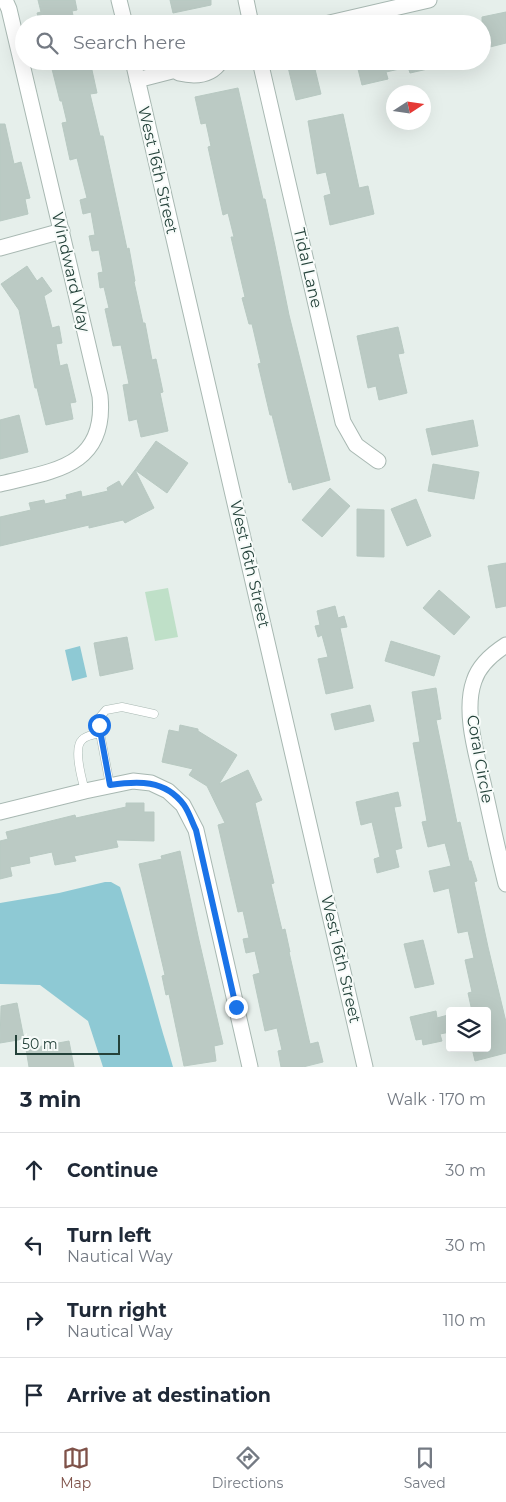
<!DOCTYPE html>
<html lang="en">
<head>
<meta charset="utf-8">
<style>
  body { margin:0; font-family:Montserrat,sans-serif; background:#f6f6f7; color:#1f2937 }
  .controls { position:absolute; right:15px; bottom:15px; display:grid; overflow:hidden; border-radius:5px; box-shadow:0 5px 20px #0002 }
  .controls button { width:45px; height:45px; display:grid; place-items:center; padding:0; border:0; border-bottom:1px solid #e0e1e3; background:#fff; color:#1f2937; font:25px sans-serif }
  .compass { position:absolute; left:386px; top:85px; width:45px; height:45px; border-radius:50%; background:#fff; box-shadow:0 5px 20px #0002; rotate:78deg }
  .scale { position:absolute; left:15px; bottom:12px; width:105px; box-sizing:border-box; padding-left:5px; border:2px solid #24423a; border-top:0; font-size:14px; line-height:18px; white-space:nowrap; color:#24423a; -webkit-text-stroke:4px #f7fbf9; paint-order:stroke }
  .stop { position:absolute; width:15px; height:15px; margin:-11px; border:4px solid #1a73e8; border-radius:50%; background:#fff }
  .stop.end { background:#1a73e8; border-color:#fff; box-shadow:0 1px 5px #0008 }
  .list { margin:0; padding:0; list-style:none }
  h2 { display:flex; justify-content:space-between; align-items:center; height:65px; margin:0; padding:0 20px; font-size:21px }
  h2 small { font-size:16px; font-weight:400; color:#747a83 }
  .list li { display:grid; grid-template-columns:32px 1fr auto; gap:15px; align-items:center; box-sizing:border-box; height:75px; padding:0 20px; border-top:1px solid #e0e1e3 }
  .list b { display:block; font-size:19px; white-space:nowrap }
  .list p { margin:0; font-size:16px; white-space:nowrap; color:#747a83 }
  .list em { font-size:16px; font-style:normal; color:#747a83 }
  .icon { flex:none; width:28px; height:28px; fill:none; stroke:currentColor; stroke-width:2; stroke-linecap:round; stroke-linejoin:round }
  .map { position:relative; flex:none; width:506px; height:1067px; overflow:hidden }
  .search { position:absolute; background:#fff; box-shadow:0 5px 20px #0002; left:15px; right:15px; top:15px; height:55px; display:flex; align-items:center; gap:12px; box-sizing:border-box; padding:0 18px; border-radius:28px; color:#747a83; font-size:19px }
  .sheet { height:365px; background:#fff }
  nav { display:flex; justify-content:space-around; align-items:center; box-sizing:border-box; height:70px; border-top:1px solid #e0e1e3; background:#fff; font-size:14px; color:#747a83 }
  nav a { display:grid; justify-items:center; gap:2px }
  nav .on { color:#7f5249 }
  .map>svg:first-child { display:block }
  .green { fill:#bfe0c8 }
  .water { fill:#8ec9d4 }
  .building { fill:#bbcac4; stroke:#b8c9c2 }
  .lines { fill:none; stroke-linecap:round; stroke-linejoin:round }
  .lane-casing { stroke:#a8b8b2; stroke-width:9 }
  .street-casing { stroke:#a8b8b2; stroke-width:17 }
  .lane { stroke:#fff; stroke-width:8 }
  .street { stroke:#fff; stroke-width:15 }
  .route { stroke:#1a73e8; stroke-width:6 }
  .labels { text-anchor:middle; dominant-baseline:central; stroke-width:4; stroke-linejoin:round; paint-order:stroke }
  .street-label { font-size:16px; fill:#24423a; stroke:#f7fbf9 }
</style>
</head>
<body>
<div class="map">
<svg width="506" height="1067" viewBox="0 0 506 1067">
  <rect width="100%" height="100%" fill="#e6efeb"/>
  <path class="green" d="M 168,588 L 178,637 L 155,641 L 145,592 Z"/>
  <path class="water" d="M 80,646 L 87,677 L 72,681 L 65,650 Z
    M 105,882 L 111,882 L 120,887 L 122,893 C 135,936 148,979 160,1023 C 164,1038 169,1052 173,1067 L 103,1067 L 88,1021 L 40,985 L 0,984 L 0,903 L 59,893 Z"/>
  <path class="building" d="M 38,0 L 75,0 L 77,10 L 72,11 L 74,20 L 59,24 L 40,24 L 37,13 L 41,12 Z
    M 170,0 L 211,0 L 211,5 L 173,13 Z
    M 506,12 L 506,43 L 482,49 L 482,17 Z
    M 50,61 L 90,61 L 97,93 L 90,94 L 100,136 L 103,136 L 127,249 L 129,248 L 135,281 L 134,282 L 143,323 L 145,323 L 152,360 L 156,359 L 163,392 L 160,393 L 168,431 L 141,437 L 137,419 L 129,421 L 123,385 L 129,384 L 121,345 L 113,346 L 105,309 L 109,308 L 104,287 L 100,288 L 98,273 L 103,272 L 99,250 L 92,251 L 89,236 L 95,235 L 91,212 L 83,214 L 80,200 L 87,198 L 77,158 L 70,160 L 62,123 L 67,122 L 62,101 L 60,101 Z
    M 297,61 L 313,61 L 321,94 L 296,100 L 288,67 L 298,64 Z
    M 356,61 L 441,61 L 441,66 L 410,73 L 408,67 L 386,72 L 388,79 L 362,85 Z
    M 238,88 L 263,199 L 265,199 L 275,246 L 289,315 L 330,480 L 293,490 L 291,482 L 289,483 L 272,415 L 270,415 L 258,364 L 261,363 L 252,324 L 249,324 L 242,298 L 245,297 L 231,237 L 234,237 L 228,213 L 223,215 L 208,147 L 211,146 L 206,123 L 201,124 L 195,97 Z
    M 343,114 L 359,188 L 368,186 L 374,214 L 330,225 L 324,196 L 331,194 L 326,172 L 317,174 L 308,121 Z
    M 0,124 L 5,124 L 14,164 L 21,162 L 30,198 L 25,199 L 28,214 L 0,221 Z
    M 27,266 L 37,281 L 42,277 L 52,291 L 44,296 L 52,328 L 59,326 L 62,343 L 56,344 L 60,366 L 67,364 L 76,402 L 70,403 L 73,419 L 46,425 L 37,388 L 35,388 L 19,310 L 1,284 Z
    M 398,327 L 404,353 L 398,354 L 407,393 L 379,400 L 376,386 L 368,388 L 357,336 Z
    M 19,415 L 28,452 L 0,459 L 0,420 Z
    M 473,420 L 478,446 L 432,455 L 426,429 Z
    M 156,441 L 188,463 L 167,493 L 135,470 Z
    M 433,464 L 479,472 L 474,499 L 428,491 Z
    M 135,470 L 154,508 L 125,523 L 123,520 L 89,528 L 89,525 L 0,546 L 0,517 L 31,510 L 29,503 L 44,500 L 45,504 L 67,499 L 66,495 L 81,491 L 82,497 L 108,491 L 107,488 L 119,481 L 122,487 Z
    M 330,488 L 350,506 L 322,537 L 302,520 Z
    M 416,499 L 431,536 L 407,546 L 391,509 Z
    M 357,509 L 384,510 L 384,557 L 357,556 Z
    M 506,563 L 506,606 L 496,608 L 488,566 Z
    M 439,590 L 470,617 L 454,635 L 423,608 Z
    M 335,606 L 338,618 L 344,616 L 347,627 L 340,628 L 353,688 L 326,694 L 318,659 L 328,657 L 322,635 L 318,637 L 315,626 L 320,625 L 317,611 Z
    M 127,637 L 133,669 L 100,676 L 94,643 Z
    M 391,641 L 440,656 L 434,676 L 385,661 Z
    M 436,688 L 441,719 L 436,720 L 457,823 L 460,822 L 469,861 L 471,861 L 477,881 L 474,882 L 488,947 L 506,1022 L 506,1053 L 475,1061 L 472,1048 L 487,1048 L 487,1011 L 472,1011 L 468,993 L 472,992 L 465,960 L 474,958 L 468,931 L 458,933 L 449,888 L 434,892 L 429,871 L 451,866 L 445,843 L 428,847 L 422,822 L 427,821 L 413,743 L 420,742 L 412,692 Z
    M 370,705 L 374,721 L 335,730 L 331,714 Z
    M 180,725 L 198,729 L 198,731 L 237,755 L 219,784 L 248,770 L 262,800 L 255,803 L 274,883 L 271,884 L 282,930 L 285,929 L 290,952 L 289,952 L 310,1044 L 318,1042 L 323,1062 L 303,1067 L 281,1067 L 278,1051 L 282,1050 L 277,1028 L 265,1031 L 253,975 L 260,973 L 255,951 L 246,953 L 243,939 L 249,938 L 243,911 L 238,912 L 218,825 L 225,823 L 207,786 L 189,775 L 193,769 L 162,762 L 169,730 L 179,732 Z
    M 398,792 L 401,806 L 394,807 L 402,848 L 395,850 L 399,867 L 377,873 L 374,859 L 380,857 L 372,822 L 361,825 L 356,802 Z
    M 126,803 L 144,803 L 144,812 L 154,812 L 154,841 L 116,840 L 118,847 L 74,856 L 76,861 L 55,865 L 52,852 L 29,857 L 30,863 L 10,867 L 12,876 L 0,879 L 0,841 L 8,839 L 6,832 L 75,815 L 76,818 L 126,807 Z
    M 180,851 L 198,936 L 223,1044 L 214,1046 L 216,1061 L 184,1066 L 169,994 L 166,995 L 162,976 L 165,975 L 139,864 L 162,859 L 161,856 Z
    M 423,940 L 434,984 L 415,988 L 404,944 Z
    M 17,1003 L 24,1039 L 0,1043 L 1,1006 Z
    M 436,1011 L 437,1018 L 448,1015 L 450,1032 L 440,1034 L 442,1041 L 423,1045 L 422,1039 L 416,1040 L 410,1017 Z
    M 69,1041 L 74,1067 L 29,1067 L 26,1049 Z"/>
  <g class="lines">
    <defs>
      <path id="lane" d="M 110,785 L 100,733 L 100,717 L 106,710 L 122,707 L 154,714
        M 85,791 C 82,780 73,748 82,740 C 86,735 94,735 100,733"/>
      <path id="street" d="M 119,0 L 125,24
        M 246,0 L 251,24
        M 325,24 L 429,0
        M 133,61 L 365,1067
        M 260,61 L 343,422 L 356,445 L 378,461
        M 179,73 C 196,77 211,76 221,61
        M 137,80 L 211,61
        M 0,248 L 62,231
        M 0,484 C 53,471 107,467 100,396 L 9,9 L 5,0
        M 506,645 C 492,654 479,665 474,681 C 463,712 477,756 484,787 C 491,819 498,852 506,884
        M 0,812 L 85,791 L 133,781 L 151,783 L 168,791 L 183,805 L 196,830 L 250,1067"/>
    </defs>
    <use href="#lane" class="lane-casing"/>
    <use href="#street" class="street-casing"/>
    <use href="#lane" class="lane"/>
    <use href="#street" class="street"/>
  </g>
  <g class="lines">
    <path class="route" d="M 99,725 L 110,785 C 137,781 165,779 184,805 C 189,812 192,822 196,830 L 236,1007"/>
  </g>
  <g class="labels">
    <g class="street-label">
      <text transform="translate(158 170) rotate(77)">West 16th Street</text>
      <text transform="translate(308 268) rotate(77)">Tidal Lane</text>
      <text transform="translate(71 272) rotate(77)">Windward Way</text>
      <text transform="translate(250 564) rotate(77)">West 16th Street</text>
      <text transform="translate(480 759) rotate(80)">Coral Circle</text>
      <text transform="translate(341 959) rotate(77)">West 16th Street</text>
    </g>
  </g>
</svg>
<div class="controls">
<button><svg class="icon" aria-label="layers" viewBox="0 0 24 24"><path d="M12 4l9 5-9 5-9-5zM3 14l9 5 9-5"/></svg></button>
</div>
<svg class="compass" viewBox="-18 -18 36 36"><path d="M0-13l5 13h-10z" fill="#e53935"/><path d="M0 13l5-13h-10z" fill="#747a83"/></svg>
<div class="scale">50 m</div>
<div class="stop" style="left:99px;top:725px"></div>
<div class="stop end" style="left:236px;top:1007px"></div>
<div class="search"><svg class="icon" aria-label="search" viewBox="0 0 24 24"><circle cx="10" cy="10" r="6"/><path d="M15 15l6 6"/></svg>Search here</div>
</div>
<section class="sheet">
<h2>3 min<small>Walk · 170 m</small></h2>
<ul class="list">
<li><svg class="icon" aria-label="ahead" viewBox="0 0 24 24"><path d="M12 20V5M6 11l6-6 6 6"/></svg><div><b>Continue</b></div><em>30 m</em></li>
<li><svg class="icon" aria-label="left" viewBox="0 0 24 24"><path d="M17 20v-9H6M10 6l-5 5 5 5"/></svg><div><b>Turn left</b><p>Nautical Way</p></div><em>30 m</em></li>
<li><svg class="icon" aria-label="right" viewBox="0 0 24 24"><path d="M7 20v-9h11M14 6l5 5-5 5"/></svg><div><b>Turn right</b><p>Nautical Way</p></div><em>110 m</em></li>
<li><svg class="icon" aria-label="arrive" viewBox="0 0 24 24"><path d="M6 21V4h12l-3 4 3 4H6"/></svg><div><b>Arrive at destination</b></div></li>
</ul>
</section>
<nav>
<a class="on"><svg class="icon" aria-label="map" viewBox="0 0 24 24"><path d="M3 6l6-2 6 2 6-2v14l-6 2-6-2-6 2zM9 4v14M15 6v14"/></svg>Map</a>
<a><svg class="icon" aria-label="directions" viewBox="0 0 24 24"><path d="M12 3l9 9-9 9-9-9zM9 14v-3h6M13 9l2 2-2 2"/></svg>Directions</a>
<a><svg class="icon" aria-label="saved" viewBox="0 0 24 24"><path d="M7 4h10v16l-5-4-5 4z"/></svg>Saved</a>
</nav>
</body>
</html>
